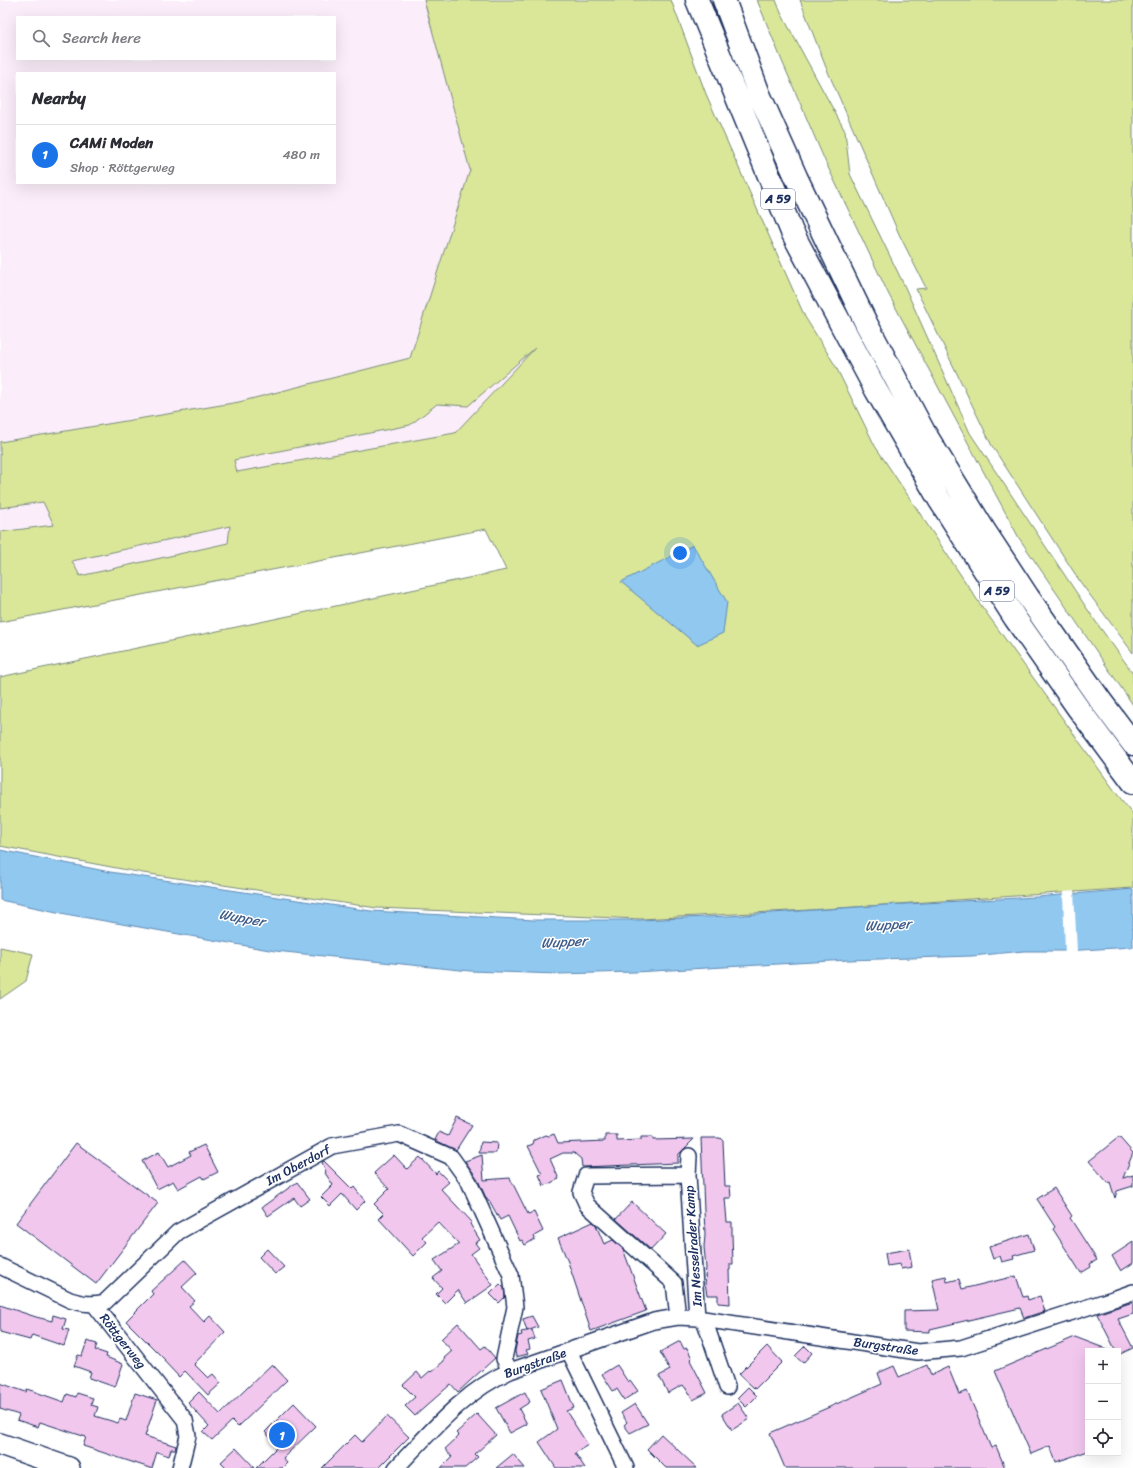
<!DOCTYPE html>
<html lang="en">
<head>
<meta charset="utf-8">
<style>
  body { margin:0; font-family:Sriracha,sans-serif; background:#f2f2f3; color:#2b2b33 }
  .controls { position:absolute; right:12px; bottom:12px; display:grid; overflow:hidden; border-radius:0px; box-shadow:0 4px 16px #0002 }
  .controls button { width:36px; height:36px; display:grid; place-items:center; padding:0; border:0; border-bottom:1px solid #e1e1e2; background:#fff; color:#2b2b33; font:20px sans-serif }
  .you { position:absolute; left:680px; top:553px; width:14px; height:14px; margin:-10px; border:3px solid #fff; border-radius:50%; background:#1a73e8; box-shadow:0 0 0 6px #1a73e833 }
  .badge { display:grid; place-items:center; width:26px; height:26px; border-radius:50%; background:#1a73e8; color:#fff; font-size:13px; font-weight:700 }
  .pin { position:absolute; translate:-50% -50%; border:2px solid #fff; box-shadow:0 1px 4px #0006 }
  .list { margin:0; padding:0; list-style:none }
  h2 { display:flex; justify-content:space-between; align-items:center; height:52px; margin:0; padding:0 16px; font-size:17px }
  h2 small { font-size:13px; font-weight:400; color:#7c7c81 }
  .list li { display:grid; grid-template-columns:26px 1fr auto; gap:12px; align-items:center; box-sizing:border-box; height:60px; padding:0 16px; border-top:1px solid #e1e1e2 }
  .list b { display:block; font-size:15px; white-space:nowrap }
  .list p { margin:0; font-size:13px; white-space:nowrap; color:#7c7c81 }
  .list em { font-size:13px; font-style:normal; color:#7c7c81 }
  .icon { flex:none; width:22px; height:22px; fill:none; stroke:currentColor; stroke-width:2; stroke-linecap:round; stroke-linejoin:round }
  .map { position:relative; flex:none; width:1133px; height:1468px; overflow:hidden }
  .search { position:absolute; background:#fff; box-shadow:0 4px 16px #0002; left:16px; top:16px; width:320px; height:44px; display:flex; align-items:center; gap:10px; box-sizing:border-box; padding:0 14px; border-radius:0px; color:#7c7c81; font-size:15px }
  .panel { position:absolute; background:#fff; box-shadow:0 4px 16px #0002; left:16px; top:72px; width:320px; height:112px; border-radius:0px }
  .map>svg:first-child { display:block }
  .built { fill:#fbeefa; fill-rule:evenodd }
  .green { fill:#dae799; stroke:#7a8b7c; fill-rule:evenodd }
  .water { fill:#90c8ef; stroke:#618bb5 }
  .pier { fill:#fff }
  .building { fill:#f2c7ee; stroke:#1b2f5e }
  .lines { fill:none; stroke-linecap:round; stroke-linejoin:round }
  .street-casing { stroke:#1b2f5e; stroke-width:18 }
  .secondary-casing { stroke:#1b2f5e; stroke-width:24 }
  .highway-casing { stroke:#1b2f5e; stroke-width:25 }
  .street { stroke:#fff; stroke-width:15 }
  .secondary { stroke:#fff; stroke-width:21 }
  .highway { stroke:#fff; stroke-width:22 }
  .labels { text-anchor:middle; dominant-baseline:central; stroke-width:3; stroke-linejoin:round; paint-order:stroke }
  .shield { fill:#fff; stroke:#5f6d8e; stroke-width:1 }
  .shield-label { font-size:12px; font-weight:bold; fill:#1b2f5e }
  .street-label { font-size:13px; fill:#1b2f5e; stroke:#fff }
  .water-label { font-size:14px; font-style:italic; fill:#3e5d8a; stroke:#fff }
</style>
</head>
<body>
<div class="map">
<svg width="1133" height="1468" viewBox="0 0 1133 1468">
  <rect width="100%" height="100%" fill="#fff"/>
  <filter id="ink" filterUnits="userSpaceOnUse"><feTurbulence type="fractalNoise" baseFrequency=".025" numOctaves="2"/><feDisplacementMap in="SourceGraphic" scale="8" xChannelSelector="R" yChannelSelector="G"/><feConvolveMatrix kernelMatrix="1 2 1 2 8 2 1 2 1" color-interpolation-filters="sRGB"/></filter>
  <g filter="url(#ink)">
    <path class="built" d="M 0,0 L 616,0 L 641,97 L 487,529 L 0,622 ZM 17,17 L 335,17 L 335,59 L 17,59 ZM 17,73 L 335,73 L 335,183 L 17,183 Z"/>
    <path class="green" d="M 424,0 L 671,0 L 706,94 L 805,317 L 835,365 L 875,446 L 980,604 L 1117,794 L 1133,814 L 1133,888 L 809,910 L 641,919 L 377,908 L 143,873 L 0,846 L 0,677 L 506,570 L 486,529 L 0,622 L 0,532 L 54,525 L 43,502 L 0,508 L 0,442 L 239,402 L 410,358 L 470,170 ZM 535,348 L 455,433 L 237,472 L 234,460 L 410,425 L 437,404 L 468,406 ZM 230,526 L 228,543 L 80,576 L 72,561 Z
      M 757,0 L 776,0 L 781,13 L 845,131 L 850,174 L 904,285 L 970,433 L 1096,622 L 1133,673 L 1133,705 L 1019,538 L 889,295 L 825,161 L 782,61 Z
      M 800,0 L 1133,0 L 1133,653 L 1081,583 L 992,446 L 916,289 L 926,288 L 899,234 L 825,65 Z
      M 0,947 L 33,954 L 26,981 L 0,999 Z"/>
    <path class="water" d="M 693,545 L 727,602 L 723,633 L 697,645 L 621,582 Z
      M 0,850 L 110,872 L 371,911 L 534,920 L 639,920 L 729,916 L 886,905 L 1037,897 L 1133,889 L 1133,947 L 1064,951 L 1024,951 L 972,956 L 849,960 L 635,972 L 558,974 L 470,971 L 275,951 L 71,915 L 0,900 Z"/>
    <path class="pier" d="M 1074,891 L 1077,952 L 1065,953 L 1063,892 Z"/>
    <path class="building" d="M 457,1118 L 472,1125 L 456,1150 L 435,1140 L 439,1132 L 448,1136 Z
      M 554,1134 L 558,1143 L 605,1141 L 605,1135 L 617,1135 L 617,1141 L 641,1140 L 641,1137 L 653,1137 L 653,1140 L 694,1139 L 678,1155 L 678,1163 L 582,1167 L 581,1159 L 574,1153 L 563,1153 L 550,1159 L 559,1179 L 544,1186 L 539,1175 L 542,1174 L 528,1146 L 533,1144 L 534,1140 L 546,1135 L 549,1136 Z
      M 1119,1137 L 1133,1153 L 1123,1178 L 1133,1175 L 1133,1186 L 1117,1191 L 1115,1198 L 1110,1182 L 1108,1183 L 1089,1161 Z
      M 701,1138 L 720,1138 L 723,1141 L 725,1186 L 730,1186 L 731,1198 L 725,1198 L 727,1222 L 732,1222 L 732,1234 L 733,1264 L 730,1264 L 730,1270 L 729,1270 L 730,1304 L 718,1303 L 718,1295 L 707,1295 L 705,1283 L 706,1277 L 705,1277 L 706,1268 L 704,1247 L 705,1235 Z
      M 481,1142 L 497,1143 L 496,1153 L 479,1153 Z
      M 76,1143 L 158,1203 L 96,1284 L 16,1223 Z
      M 204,1145 L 218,1172 L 204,1179 L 202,1176 L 178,1189 L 173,1181 L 157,1189 L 142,1161 L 159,1152 L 168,1167 L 191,1155 L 189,1152 Z
      M 394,1155 L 407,1169 L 420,1157 L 436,1174 L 438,1171 L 449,1182 L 441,1189 L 472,1222 L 470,1224 L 480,1240 L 475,1243 L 479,1248 L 471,1254 L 493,1285 L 467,1303 L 458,1290 L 445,1303 L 436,1294 L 442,1288 L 433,1278 L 442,1271 L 434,1260 L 459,1244 L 438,1222 L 422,1237 L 427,1242 L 413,1256 L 379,1219 L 384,1214 L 374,1204 L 389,1189 L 374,1173 Z
      M 482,1155 L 484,1180 L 510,1178 L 528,1214 L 534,1212 L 543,1231 L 534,1236 L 535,1239 L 525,1245 L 522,1240 L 520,1241 L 508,1216 L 500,1220 L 489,1200 L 487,1200 L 477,1178 L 465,1161 Z
      M 324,1161 L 352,1189 L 354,1187 L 365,1201 L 356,1210 L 342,1194 L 330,1206 L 321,1197 L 333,1185 L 325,1173 L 326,1172 L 322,1162 Z
      M 297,1182 L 310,1199 L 300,1206 L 294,1198 L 268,1216 L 262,1207 Z
      M 1054,1188 L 1072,1216 L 1070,1218 L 1097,1260 L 1090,1264 L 1091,1267 L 1081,1273 L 1053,1229 L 1055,1227 L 1037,1199 Z
      M 632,1202 L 666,1234 L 651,1250 L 616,1219 Z
      M 593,1222 L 596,1225 L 604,1244 L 613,1240 L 623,1249 L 646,1311 L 591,1331 L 568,1262 L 558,1238 Z
      M 1029,1234 L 1034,1250 L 1013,1256 L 1014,1259 L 1002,1262 L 1000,1256 L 993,1259 L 989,1247 Z
      M 1133,1242 L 1133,1263 L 1121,1271 L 1112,1256 Z
      M 267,1249 L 284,1267 L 275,1274 L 259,1257 Z
      M 909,1249 L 912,1267 L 901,1269 L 900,1264 L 887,1266 L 885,1253 Z
      M 185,1260 L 197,1273 L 182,1287 L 195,1301 L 189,1306 L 204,1322 L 210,1316 L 225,1332 L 194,1364 L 208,1378 L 213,1374 L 221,1383 L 208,1395 L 185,1371 L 179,1377 L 164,1361 L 165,1360 L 126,1321 L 153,1294 L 151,1291 Z
      M 946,1276 L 947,1282 L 959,1279 L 962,1289 L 1016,1276 L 1023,1297 L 1027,1296 L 1028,1300 L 1040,1296 L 1045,1311 L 1024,1318 L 1020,1308 L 930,1329 L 930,1332 L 904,1331 L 904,1311 L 939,1310 L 932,1279 Z
      M 500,1284 L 504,1288 L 505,1297 L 499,1303 L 490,1294 Z
      M 1133,1302 L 1133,1314 L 1118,1319 L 1133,1348 L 1118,1355 L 1118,1351 L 1116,1351 L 1097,1314 Z
      M 0,1305 L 36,1317 L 52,1321 L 53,1315 L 66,1319 L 63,1329 L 69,1330 L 64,1346 L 32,1335 L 30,1340 L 0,1332 Z
      M 532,1316 L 538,1327 L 527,1331 L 523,1319 Z
      M 458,1323 L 481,1349 L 485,1346 L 495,1358 L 458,1392 L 451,1384 L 415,1416 L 405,1406 L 415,1397 L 403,1385 L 417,1372 L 422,1378 L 430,1371 L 431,1372 L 444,1361 L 444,1358 L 452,1351 L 441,1339 Z
      M 532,1330 L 535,1339 L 528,1341 L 530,1349 L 526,1350 L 528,1354 L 516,1357 L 515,1351 L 518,1336 L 522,1335 L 521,1332 Z
      M 1075,1337 L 1109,1350 L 1088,1351 L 1088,1451 L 1056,1462 L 1050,1446 L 1031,1454 L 995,1371 Z
      M 87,1341 L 97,1344 L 95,1350 L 107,1354 L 106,1357 L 123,1364 L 115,1387 L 89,1378 L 91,1372 L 74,1366 L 78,1355 L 82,1356 Z
      M 680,1341 L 684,1349 L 687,1348 L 692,1358 L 690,1360 L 707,1393 L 693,1400 L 687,1389 L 686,1389 L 683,1385 L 668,1393 L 659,1376 L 670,1370 L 660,1352 Z
      M 767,1346 L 782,1362 L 755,1389 L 739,1374 Z
      M 805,1346 L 812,1353 L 803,1363 L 795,1356 Z
      M 272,1364 L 287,1380 L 238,1427 L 232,1421 L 212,1440 L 203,1432 L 209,1426 L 188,1403 L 199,1392 L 220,1414 Z
      M 617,1365 L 628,1382 L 630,1380 L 638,1391 L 624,1400 L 617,1389 L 613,1391 L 602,1374 Z
      M 927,1365 L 931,1375 L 948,1367 L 959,1394 L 967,1391 L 991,1448 L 996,1446 L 1005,1468 L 785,1468 L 770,1433 L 882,1384 L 878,1373 L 894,1366 L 899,1377 Z
      M 563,1380 L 574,1408 L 566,1411 L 588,1445 L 575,1453 L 585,1468 L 556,1468 L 539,1442 L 557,1429 L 541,1389 Z
      M 0,1383 L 26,1392 L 27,1389 L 64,1402 L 67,1394 L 76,1397 L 77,1393 L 93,1398 L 91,1405 L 98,1407 L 95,1416 L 118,1423 L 120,1419 L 126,1421 L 135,1393 L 157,1400 L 145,1436 L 176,1446 L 175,1449 L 171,1449 L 169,1456 L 157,1452 L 152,1468 L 150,1468 L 83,1446 L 86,1437 L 40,1422 L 38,1427 L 17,1420 L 19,1415 L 0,1409 Z
      M 748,1387 L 757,1396 L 746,1407 L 737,1398 Z
      M 525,1392 L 530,1402 L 519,1409 L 527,1424 L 510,1433 L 496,1408 Z
      M 294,1403 L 316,1426 L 283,1458 L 287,1463 L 282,1468 L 256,1468 L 278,1446 L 265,1432 Z
      M 738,1403 L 749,1419 L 732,1430 L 722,1414 Z
      M 635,1404 L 648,1424 L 630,1433 L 624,1425 L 627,1422 L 621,1413 Z
      M 477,1414 L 496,1435 L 475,1454 L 478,1457 L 465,1468 L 441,1468 L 452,1457 L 445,1449 L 459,1436 L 456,1433 Z
      M 387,1416 L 409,1437 L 378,1468 L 322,1468 L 355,1435 L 362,1442 Z
      M 661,1434 L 697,1468 L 666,1468 L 647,1449 Z
      M 236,1448 L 255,1468 L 227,1468 L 221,1462 Z
      M 513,1454 L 525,1468 L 496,1468 Z"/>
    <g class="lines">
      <defs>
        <path id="street" d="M 689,1156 L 688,1175 L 697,1318
          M 0,1266 L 70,1300 C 83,1304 92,1305 105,1302 L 178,1232 L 332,1146 L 399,1134 L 451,1157 L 469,1182 L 511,1275 L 515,1307 L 504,1359 L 510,1371
          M 94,1304 L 185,1420 L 188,1436 L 180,1468
          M 678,1317 L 674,1283 L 587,1205 L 581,1192 L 586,1176 L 688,1175
          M 704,1319 L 727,1387
          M 569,1351 L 626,1468
          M 396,1468 C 430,1433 464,1391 510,1371 L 654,1321 L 678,1317 L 697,1318 L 918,1352 L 961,1348 L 1116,1298 L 1133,1292"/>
        <path id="secondary" d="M 0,1444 L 69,1468"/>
        <path id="highway" d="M 697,0 L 792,232 L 876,390 L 939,499 L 1015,618 L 1078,708 L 1133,782
          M 724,0 L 759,94 L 797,179 L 866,323 L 924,432 L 984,530 L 1028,597 L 1100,700 L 1133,744"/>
      </defs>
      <use href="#street" class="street-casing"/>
      <use href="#secondary" class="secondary-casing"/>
      <use href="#highway" class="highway-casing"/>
      <use href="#street" class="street"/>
      <use href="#secondary" class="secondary"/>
      <use href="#highway" class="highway"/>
    </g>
  </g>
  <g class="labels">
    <g class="shield">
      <rect x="761" y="189" width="34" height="20" rx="3"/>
      <rect x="980" y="581" width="34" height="20" rx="3"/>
    </g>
    <g class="shield-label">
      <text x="778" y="199">A 59</text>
      <text x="997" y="591">A 59</text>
    </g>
    <g class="street-label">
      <text transform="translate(298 1165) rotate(-28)">Im Oberdorf</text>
      <text transform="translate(693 1246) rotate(-94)">Im Nesselrader Kamp</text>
      <text transform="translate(123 1341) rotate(52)">Röttgerweg</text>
      <text transform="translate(886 1346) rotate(8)">Burgstraße</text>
      <text transform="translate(535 1363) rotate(-20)">Burgstraße</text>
    </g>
    <g class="water-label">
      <text transform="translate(242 918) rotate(10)">Wupper</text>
      <text transform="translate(888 925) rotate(-3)">Wupper</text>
      <text transform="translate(564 942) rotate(-3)">Wupper</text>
    </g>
  </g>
</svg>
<div class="controls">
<button>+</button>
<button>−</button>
<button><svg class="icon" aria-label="locate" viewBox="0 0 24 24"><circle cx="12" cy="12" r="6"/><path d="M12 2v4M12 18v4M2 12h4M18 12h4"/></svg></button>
</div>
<div class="you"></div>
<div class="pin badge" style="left:282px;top:1435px">1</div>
<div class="search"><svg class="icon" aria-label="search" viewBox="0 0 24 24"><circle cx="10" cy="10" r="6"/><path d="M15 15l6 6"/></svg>Search here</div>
<section class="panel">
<h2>Nearby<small></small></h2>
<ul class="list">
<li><span class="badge">1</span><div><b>CAMi Moden</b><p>Shop · Röttgerweg</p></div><em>480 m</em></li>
</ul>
</section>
</div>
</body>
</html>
